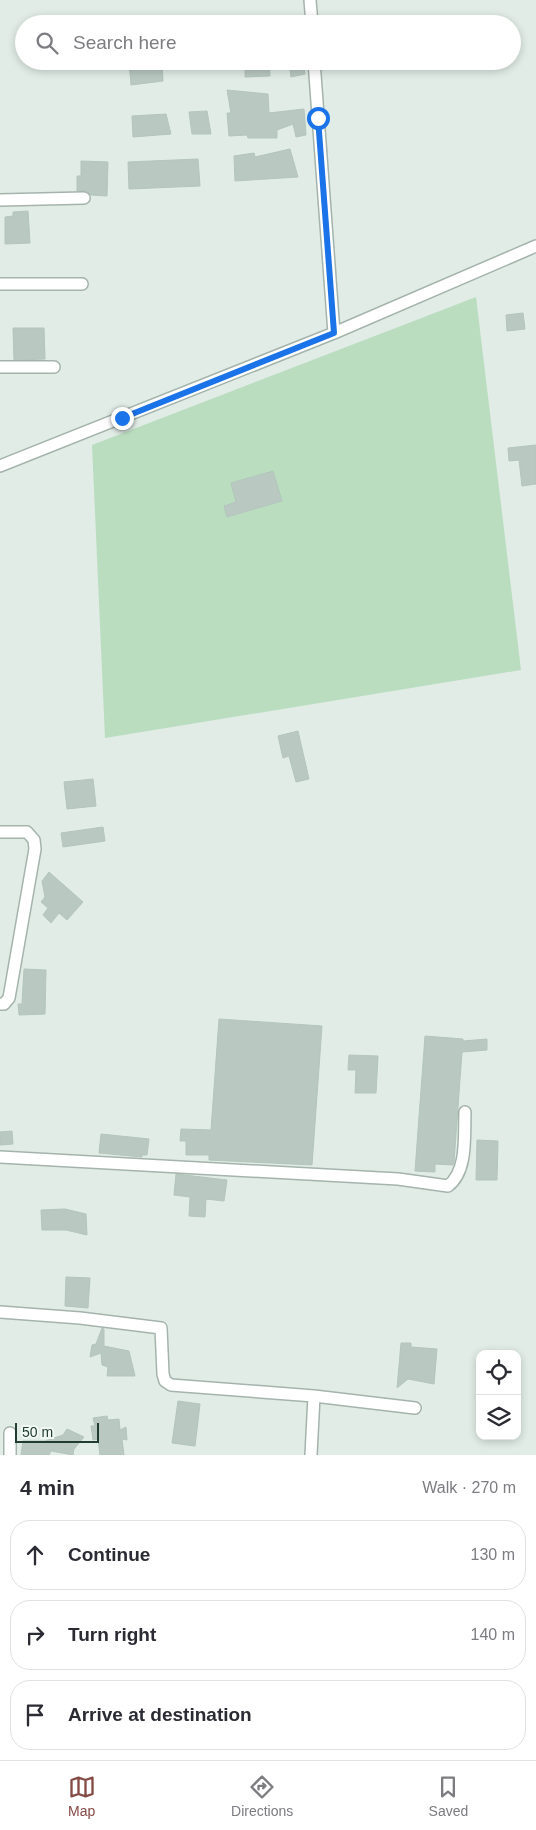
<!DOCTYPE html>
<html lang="en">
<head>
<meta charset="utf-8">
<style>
  body { margin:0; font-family:Arial,sans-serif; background:#f2f2f3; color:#2b2b33 }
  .controls { position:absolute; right:15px; bottom:15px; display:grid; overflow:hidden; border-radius:10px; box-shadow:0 2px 8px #0003 }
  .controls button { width:45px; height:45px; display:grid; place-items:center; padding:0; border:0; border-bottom:1px solid #e1e1e2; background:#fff; color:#2b2b33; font:25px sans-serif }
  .scale { position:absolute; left:15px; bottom:12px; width:84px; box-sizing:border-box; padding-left:5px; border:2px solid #213c32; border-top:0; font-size:14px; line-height:18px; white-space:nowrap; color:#213c32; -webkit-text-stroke:4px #f1f8f4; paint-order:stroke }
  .stop { position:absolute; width:15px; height:15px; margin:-11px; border:4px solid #1a73e8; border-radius:50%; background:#fff }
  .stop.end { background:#1a73e8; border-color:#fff; box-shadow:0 1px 5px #0008 }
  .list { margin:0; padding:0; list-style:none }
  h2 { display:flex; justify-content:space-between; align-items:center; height:65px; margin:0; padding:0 20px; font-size:21px }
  h2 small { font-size:16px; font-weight:400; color:#7c7c81 }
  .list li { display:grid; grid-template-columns:32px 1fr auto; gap:15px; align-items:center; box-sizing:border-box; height:70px; margin:0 10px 10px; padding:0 10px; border:1px solid #e1e1e2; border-radius:20px }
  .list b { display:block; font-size:19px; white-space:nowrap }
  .list em { font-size:16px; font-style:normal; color:#7c7c81 }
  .icon { flex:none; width:28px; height:28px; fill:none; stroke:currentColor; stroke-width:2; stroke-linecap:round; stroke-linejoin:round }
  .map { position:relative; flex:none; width:536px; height:1455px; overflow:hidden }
  .search { position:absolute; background:#fff; box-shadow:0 2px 8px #0003; left:15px; right:15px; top:15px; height:55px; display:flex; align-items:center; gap:12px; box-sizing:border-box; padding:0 18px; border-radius:28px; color:#7c7c81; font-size:19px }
  .sheet { height:305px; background:#fff }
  nav { display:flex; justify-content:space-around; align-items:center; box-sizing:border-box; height:70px; border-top:1px solid #e1e1e2; background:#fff; font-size:14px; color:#7c7c81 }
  nav a { display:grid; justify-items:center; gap:2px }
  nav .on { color:#854a44 }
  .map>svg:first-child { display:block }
  .green { fill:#baddc0 }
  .building { fill:#b9c9c1; stroke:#b3c5bc }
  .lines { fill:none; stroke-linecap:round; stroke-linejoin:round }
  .street-casing { stroke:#a4b4ac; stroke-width:14 }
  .street { stroke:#fff; stroke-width:11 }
  .route { stroke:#1a73e8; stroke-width:6 }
</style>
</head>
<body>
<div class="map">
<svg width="536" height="1455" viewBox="0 0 536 1455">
  <rect width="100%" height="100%" fill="#e1ece6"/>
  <path class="green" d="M 476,297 L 521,670 L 105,738 L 92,445 Z"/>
  <path class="building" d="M 129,61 L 162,61 L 163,81 L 131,85 Z
    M 269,61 L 270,76 L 245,77 L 245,62 Z
    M 289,61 L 303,61 L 305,74 L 291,77 Z
    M 227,90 L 268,94 L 269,113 L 304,109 L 306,135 L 296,137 L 293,124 L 277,130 L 277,138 L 248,138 L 247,135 L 229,136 L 227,113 L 231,113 Z
    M 207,111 L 211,134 L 192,134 L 189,112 Z
    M 166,114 L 171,134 L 133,137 L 132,116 Z
    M 290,149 L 298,177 L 235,181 L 234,156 L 254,153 L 255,157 Z
    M 198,159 L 200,186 L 129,189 L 128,162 Z
    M 81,161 L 108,162 L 107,196 L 91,195 L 87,191 L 77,191 L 77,176 L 81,176 Z
    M 28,211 L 30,243 L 5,244 L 5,217 L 13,216 L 13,212 Z
    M 523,313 L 525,329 L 507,331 L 506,315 Z
    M 13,328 L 44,328 L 45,359 L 14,360 Z
    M 536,445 L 536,484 L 522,486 L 519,460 L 509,461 L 508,448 Z
    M 273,471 L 282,501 L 227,517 L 224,506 L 236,502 L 231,483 Z
    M 298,731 L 309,779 L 296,782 L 289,756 L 283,758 L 278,736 Z
    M 93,779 L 96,806 L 67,809 L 64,782 Z
    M 103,827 L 105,841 L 63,847 L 61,833 Z
    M 49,872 L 83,902 L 67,920 L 59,913 L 51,923 L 43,915 L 48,908 L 41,902 L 45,897 L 42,881 Z
    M 24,969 L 46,970 L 45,1014 L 19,1015 L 18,1004 L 22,1004 Z
    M 219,1019 L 322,1026 L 312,1165 L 209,1160 L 209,1155 L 186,1155 L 186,1141 L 180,1141 L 181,1129 L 211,1130 Z
    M 425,1036 L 463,1039 L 463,1041 L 487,1039 L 487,1050 L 462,1052 L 454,1162 L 453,1165 L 435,1164 L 435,1172 L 415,1171 Z
    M 349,1055 L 378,1056 L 376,1093 L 355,1093 L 356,1070 L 348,1070 Z
    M 12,1131 L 13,1144 L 0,1145 L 0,1132 Z
    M 101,1134 L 149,1139 L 147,1155 L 142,1155 L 142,1157 L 99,1153 Z
    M 477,1140 L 498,1141 L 497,1180 L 476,1180 Z
    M 176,1174 L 227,1180 L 224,1201 L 206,1199 L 205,1217 L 189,1216 L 190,1197 L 174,1195 Z
    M 65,1209 L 86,1214 L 87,1235 L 66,1230 L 42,1230 L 41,1210 Z
    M 66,1277 L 90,1278 L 88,1308 L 65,1306 Z
    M 102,1328 L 104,1329 L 104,1346 L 129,1351 L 135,1376 L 107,1376 L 108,1367 L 102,1365 L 101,1353 L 90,1357 L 92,1345 L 96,1344 Z
    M 401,1343 L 411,1343 L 411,1347 L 437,1349 L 434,1384 L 408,1379 L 397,1388 Z
    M 178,1401 L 200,1404 L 195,1446 L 172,1443 Z
    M 107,1416 L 108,1420 L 119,1419 L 120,1430 L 126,1427 L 127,1440 L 122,1439 L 124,1455 L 100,1455 L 98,1439 L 93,1440 L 91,1426 L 95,1426 L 93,1418 Z
    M 67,1429 L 84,1437 L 74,1449 L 73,1455 L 51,1451 L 49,1455 L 21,1455 L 23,1441 L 45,1441 L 63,1435 Z"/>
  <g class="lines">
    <defs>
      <path id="street" d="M 310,0 L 312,24
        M 314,61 L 334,333
        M 0,200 L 84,198
        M 0,284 L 82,284
        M 0,367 L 54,367
        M 0,466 L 334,333 L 536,246
        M 0,832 L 27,832 L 34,840 L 35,849 L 9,998 L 4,1004 L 0,1004
        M 0,1157 L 398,1179 L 448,1186 C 468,1171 464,1135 465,1112
        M 0,1312 L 80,1318 L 161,1328 L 163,1374 L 165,1381 L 171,1385 L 314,1396 L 415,1408
        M 10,1455 L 10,1433
        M 311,1455 L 314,1396"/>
    </defs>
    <use href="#street" class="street-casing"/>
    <use href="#street" class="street"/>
  </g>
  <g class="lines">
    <path class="route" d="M 122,418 L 334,333 L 318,118"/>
  </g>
</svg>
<div class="controls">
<button><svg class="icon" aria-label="locate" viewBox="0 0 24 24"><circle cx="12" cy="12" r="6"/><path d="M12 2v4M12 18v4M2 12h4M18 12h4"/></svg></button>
<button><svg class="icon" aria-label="layers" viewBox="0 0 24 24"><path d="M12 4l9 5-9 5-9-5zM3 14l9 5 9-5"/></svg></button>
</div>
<div class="scale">50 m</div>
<div class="stop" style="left:318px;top:118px"></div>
<div class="stop end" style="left:122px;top:418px"></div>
<div class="search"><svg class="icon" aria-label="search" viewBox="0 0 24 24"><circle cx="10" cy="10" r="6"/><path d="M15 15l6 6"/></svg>Search here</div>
</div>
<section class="sheet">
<h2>4 min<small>Walk · 270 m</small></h2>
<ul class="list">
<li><svg class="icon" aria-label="ahead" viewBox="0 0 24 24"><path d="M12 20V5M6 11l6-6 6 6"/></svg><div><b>Continue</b></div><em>130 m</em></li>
<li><svg class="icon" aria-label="right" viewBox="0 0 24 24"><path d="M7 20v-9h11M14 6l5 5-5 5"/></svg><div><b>Turn right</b></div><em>140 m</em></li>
<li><svg class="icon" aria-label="arrive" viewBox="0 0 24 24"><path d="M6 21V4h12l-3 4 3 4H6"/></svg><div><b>Arrive at destination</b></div></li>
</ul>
</section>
<nav>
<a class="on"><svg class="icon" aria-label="map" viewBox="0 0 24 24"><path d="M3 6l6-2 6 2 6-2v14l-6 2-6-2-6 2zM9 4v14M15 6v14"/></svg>Map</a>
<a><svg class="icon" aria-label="directions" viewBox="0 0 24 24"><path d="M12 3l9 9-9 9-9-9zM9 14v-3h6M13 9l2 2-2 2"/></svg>Directions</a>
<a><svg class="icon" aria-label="saved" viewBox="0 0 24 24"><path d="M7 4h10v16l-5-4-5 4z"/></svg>Saved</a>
</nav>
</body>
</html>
